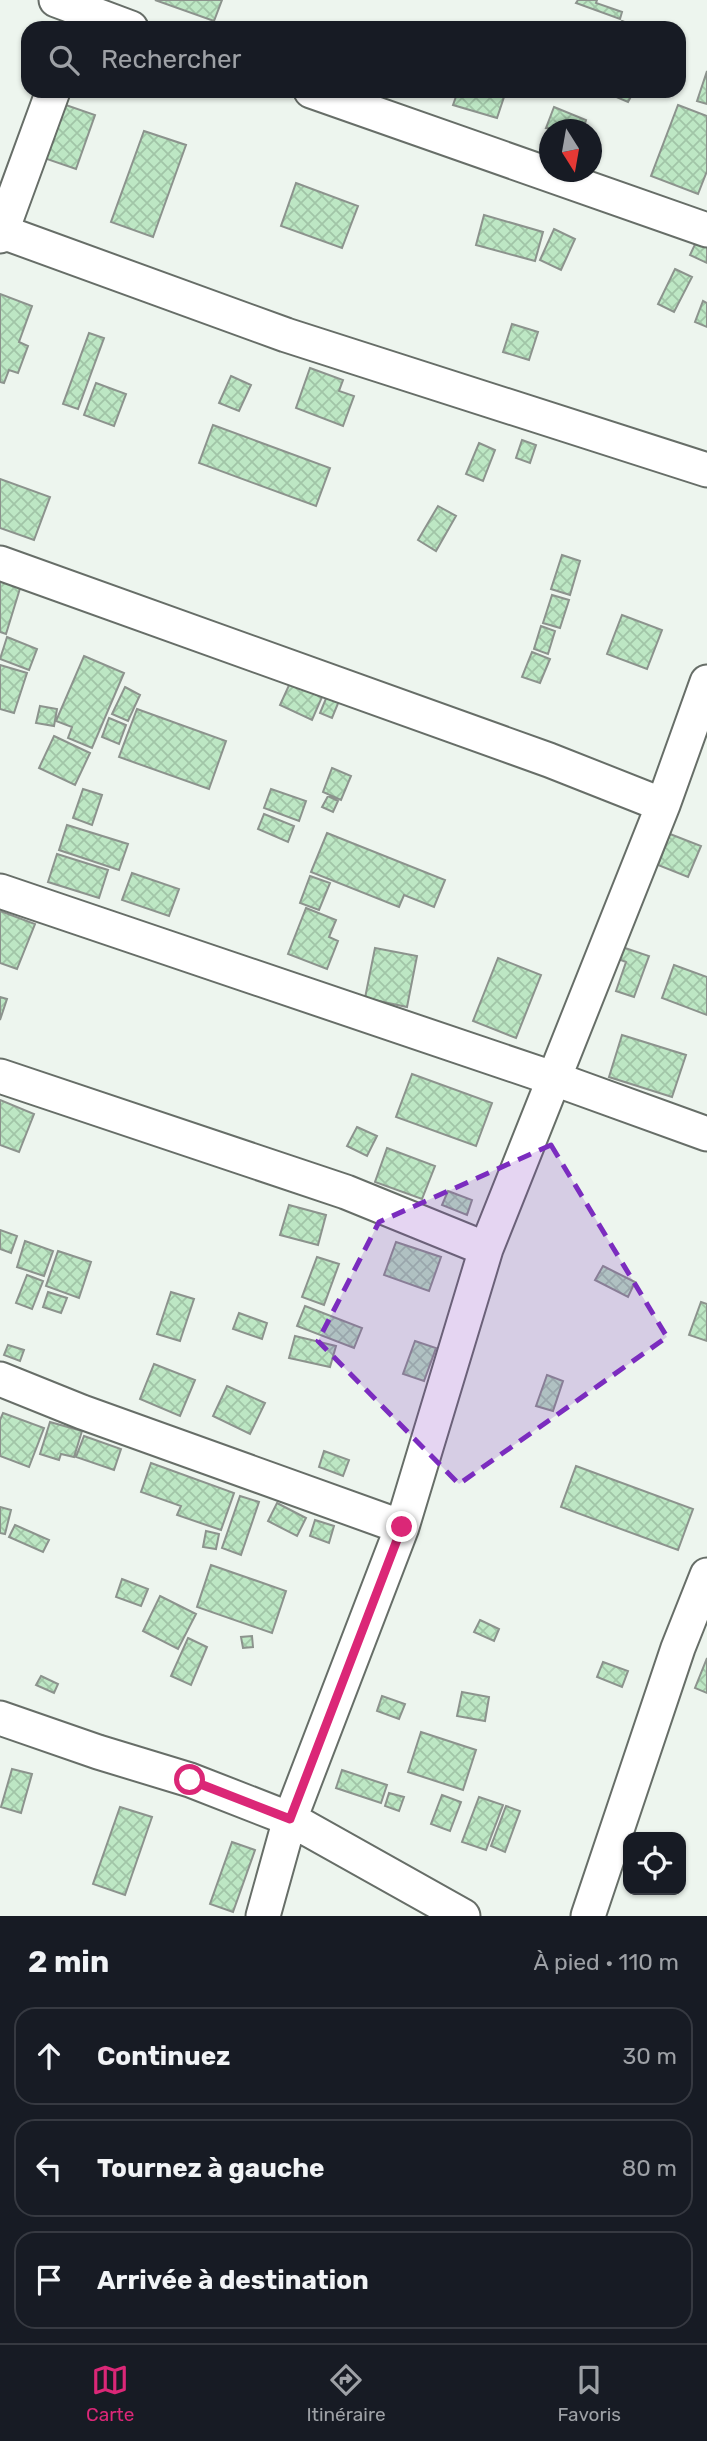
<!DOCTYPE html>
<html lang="fr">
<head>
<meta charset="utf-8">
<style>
  body { margin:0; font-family:Rubik,sans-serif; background:#20242c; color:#f1f3f6 }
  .controls { position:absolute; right:21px; bottom:21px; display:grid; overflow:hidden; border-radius:14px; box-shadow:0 2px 5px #0004 }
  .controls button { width:63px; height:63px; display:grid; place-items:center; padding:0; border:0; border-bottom:2px solid #363941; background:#171b24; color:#f1f3f6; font:35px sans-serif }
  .compass { position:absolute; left:539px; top:119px; width:63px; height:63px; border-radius:50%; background:#171b24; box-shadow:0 2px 5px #0004; rotate:169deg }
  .stop { position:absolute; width:21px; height:21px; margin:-16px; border:5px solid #db2777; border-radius:50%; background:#fff }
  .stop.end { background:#db2777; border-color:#fff; box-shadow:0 2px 7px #0008 }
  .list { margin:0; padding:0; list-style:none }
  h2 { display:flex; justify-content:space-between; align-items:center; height:91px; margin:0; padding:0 28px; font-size:30px }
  h2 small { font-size:23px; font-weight:400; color:#9ea1a6 }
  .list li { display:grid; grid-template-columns:46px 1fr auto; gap:21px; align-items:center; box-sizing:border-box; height:98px; margin:0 14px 14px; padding:0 14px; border:2px solid #363941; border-radius:21px }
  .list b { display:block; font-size:26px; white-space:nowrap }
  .list em { font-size:23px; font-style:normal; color:#9ea1a6 }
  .icon { flex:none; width:38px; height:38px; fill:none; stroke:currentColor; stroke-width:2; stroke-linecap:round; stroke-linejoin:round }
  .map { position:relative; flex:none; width:707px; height:1916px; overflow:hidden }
  .search { position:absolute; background:#171b24; box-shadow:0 2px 5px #0004; left:21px; right:21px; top:21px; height:77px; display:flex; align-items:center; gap:18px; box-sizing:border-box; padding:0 24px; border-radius:21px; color:#9ea1a6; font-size:26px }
  .sheet { height:427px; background:#171b24 }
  nav { display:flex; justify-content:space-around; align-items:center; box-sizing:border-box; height:98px; border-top:2px solid #363941; background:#171b24; font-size:19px; color:#9ea1a6 }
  nav a { display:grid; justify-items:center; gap:4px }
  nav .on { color:#db2777 }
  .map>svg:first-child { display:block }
  .building { fill:url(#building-cross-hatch); stroke:#8c938d; stroke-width:2 }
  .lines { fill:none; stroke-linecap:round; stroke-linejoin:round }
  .minor-casing { stroke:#676e68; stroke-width:37 }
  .minor { stroke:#fff; stroke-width:33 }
  .route { stroke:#db2777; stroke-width:9 }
  .marked { fill:#7b2cbf; fill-opacity:0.2; stroke:#7b2cbf; stroke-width:5; stroke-dasharray:14 9; stroke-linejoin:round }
</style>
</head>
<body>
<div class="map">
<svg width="707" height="1916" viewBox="0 0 707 1916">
  <defs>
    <pattern id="building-cross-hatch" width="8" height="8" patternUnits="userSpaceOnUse" patternTransform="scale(1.75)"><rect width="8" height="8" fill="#bde7c4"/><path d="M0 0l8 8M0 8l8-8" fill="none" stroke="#a1c5a7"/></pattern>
  </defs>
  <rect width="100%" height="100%" fill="#edf5ee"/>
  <path class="building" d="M 155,0 L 222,0 L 214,21 Z
    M 578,0 L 597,0 L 596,3 L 622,12 L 620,19 L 576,3 Z
    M 622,21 L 640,28 L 619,28 Z
    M 707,71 L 707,104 L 697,101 Z
    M 458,91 L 506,91 L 497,118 L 453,105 Z
    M 608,91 L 634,91 L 628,102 L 607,93 Z
    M 60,103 L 95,115 L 76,169 L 41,157 Z
    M 678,105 L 707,116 L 707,171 L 698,194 L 651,176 Z
    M 554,107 L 586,120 L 583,130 L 546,128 Z
    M 144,131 L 186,145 L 153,237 L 111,222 Z
    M 296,183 L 358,206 L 342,248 L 281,226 Z
    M 484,215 L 543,232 L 535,261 L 476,245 Z
    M 554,229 L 575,239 L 561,270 L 540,260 Z
    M 697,240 L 707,245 L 707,263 L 690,255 Z
    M 675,269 L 692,277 L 674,312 L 658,304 Z
    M 0,294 L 32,306 L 19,342 L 28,346 L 18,373 L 9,370 L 4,383 L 0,382 Z
    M 703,301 L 707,303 L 707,327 L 695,322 Z
    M 512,324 L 538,332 L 529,360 L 503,352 Z
    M 89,333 L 104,338 L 78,409 L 63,404 Z
    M 310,368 L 343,380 L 339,391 L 354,396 L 343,426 L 296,408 Z
    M 231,376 L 251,385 L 239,411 L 219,403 Z
    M 96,383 L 126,394 L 114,426 L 84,415 Z
    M 213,425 L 330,468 L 316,506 L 199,463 Z
    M 522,440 L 536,445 L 530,463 L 516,458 Z
    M 479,443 L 495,450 L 483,481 L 466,474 Z
    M 0,479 L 50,497 L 34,540 L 0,528 Z
    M 438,506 L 456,516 L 436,551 L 418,540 Z
    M 562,555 L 580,561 L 570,595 L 551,589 Z
    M 0,575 L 22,582 L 6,634 L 0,632 Z
    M 552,595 L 569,600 L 560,628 L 543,623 Z
    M 622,615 L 662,630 L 647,669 L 607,654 Z
    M 541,626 L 555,631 L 548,654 L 534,649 Z
    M 7,637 L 37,649 L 29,670 L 0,659 Z
    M 532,652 L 550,659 L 540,683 L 522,677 Z
    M 84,656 L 124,673 L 92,748 L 68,738 L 72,727 L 56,721 Z
    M 0,665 L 27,673 L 14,713 L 0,709 Z
    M 290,683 L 322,697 L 312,720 L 280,705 Z
    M 125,687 L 140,695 L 128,721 L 112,714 Z
    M 327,696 L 339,701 L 332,718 L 320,713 Z
    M 40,706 L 57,709 L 54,726 L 36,723 Z
    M 137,709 L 226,741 L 209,789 L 119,757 Z
    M 109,718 L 126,725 L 119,744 L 102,737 Z
    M 54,736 L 90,753 L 75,785 L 39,768 Z
    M 332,768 L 351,776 L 341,800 L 323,792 Z
    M 83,789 L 102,795 L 92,825 L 73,818 Z
    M 271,789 L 306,801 L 299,821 L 264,808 Z
    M 328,796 L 338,801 L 333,812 L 322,807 Z
    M 264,814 L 294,826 L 288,842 L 258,829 Z
    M 67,825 L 128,844 L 119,870 L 59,850 Z
    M 327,833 L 445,880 L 434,907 L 404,895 L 399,907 L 311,872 Z
    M 670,834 L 701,846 L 688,877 L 658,865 Z
    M 57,854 L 108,870 L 99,898 L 48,882 Z
    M 132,873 L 179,889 L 169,916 L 122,900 Z
    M 310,876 L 330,883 L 319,910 L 300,903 Z
    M 306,908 L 336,920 L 329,937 L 338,941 L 327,969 L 288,954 Z
    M 0,911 L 35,924 L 17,969 L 0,963 Z
    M 622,947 L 649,956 L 634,997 L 616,991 L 626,962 L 618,959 Z
    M 375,948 L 417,956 L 407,1007 L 365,998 Z
    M 498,958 L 541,975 L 516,1038 L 473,1021 Z
    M 674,965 L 707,977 L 707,1015 L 662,998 Z
    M 0,997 L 7,999 L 0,1020 Z
    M 622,1035 L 686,1055 L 672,1097 L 609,1077 Z
    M 412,1074 L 492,1103 L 476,1146 L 396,1117 Z
    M 0,1100 L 34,1114 L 19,1152 L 0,1145 Z
    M 357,1127 L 377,1136 L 367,1156 L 347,1146 Z
    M 387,1148 L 435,1166 L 422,1199 L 375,1182 Z
    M 448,1191 L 472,1200 L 467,1215 L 442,1205 Z
    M 289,1205 L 326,1215 L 318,1245 L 280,1235 Z
    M 0,1230 L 17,1236 L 11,1253 L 0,1249 Z
    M 25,1241 L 53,1251 L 44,1276 L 17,1267 Z
    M 396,1242 L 441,1257 L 429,1291 L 384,1275 Z
    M 58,1251 L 91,1262 L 79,1298 L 46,1286 Z
    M 317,1257 L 339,1264 L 324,1305 L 302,1297 Z
    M 603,1266 L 635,1282 L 628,1297 L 595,1280 Z
    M 27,1275 L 43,1281 L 32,1309 L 16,1303 Z
    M 48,1292 L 67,1298 L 61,1313 L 43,1307 Z
    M 171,1292 L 194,1299 L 180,1341 L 157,1334 Z
    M 701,1302 L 707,1304 L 707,1341 L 689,1335 Z
    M 305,1306 L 362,1328 L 354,1348 L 297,1326 Z
    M 239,1313 L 267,1323 L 262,1339 L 233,1329 Z
    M 295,1336 L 336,1346 L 330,1367 L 289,1358 Z
    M 415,1341 L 436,1348 L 424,1381 L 403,1374 Z
    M 8,1345 L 24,1350 L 20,1361 L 4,1355 Z
    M 154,1364 L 195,1380 L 180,1416 L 140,1399 Z
    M 547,1375 L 563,1381 L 553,1411 L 536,1406 Z
    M 227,1386 L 265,1403 L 250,1434 L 213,1416 Z
    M 3,1413 L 44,1428 L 29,1467 L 0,1456 L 0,1420 Z
    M 50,1422 L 82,1431 L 74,1457 L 61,1454 L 59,1460 L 40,1454 Z
    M 84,1436 L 121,1449 L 114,1470 L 76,1457 Z
    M 324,1451 L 349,1460 L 343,1476 L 319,1467 Z
    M 151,1463 L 234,1493 L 221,1530 L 177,1515 L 181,1506 L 141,1492 Z
    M 576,1466 L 693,1509 L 678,1550 L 561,1507 Z
    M 240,1496 L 259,1502 L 241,1555 L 222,1548 Z
    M 277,1503 L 306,1518 L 297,1536 L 268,1521 Z
    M 0,1507 L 11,1510 L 5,1534 L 0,1533 Z
    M 315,1520 L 334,1526 L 329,1543 L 310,1536 Z
    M 15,1525 L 49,1540 L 43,1552 L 9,1537 Z
    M 206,1531 L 219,1534 L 216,1549 L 203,1547 Z
    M 211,1565 L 286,1591 L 272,1633 L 197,1607 Z
    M 122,1579 L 148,1589 L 141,1606 L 116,1597 Z
    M 160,1596 L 196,1614 L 178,1649 L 143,1631 Z
    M 480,1620 L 499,1629 L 494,1641 L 474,1632 Z
    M 252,1636 L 253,1647 L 243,1648 L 241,1637 Z
    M 188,1638 L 207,1647 L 191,1685 L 171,1676 Z
    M 707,1658 L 707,1693 L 695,1688 Z
    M 603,1662 L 628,1671 L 622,1687 L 597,1677 Z
    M 41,1676 L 58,1684 L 54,1693 L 36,1685 Z
    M 462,1692 L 489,1697 L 485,1721 L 457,1716 Z
    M 382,1696 L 405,1704 L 399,1719 L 377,1711 Z
    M 421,1732 L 476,1750 L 463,1790 L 408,1772 Z
    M 12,1769 L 32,1774 L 21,1813 L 1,1807 Z
    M 342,1770 L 387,1785 L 381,1803 L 336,1788 Z
    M 389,1793 L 404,1797 L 399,1811 L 385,1806 Z
    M 442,1795 L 461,1802 L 450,1831 L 431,1824 Z
    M 479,1797 L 503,1805 L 486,1850 L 462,1842 Z
    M 506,1806 L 520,1811 L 505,1852 L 491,1846 Z
    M 120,1807 L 152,1817 L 125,1895 L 93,1884 Z
    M 232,1842 L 255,1850 L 233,1912 L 210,1904 Z"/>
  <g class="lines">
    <defs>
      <path id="minor" d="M 56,0 L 131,28
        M 311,91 L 707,230
        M 0,231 L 286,335 L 707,470
        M 0,236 L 53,91
        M 0,563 L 549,760 L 663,805
        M 0,891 L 555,1079 L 707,1134
        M 0,1076 L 346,1192 L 486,1249
        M 0,1379 L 82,1412 L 402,1527
        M 0,1718 L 98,1752 L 190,1780 L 290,1819 L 463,1916
        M 263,1916 L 290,1819 L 402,1527 L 486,1249 L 663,805 L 707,682
        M 588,1916 L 678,1648 L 707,1575"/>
    </defs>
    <use href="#minor" class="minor-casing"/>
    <use href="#minor" class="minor"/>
  </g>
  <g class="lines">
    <path class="route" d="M 190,1780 L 290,1819 L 402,1527"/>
  </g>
  <path class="marked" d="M 551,1145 L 667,1337 L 459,1484 L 318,1341 L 379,1222 Z"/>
</svg>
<div class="controls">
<button><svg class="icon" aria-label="locate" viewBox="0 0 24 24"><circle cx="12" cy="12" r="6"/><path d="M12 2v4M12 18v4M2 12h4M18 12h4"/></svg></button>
</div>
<svg class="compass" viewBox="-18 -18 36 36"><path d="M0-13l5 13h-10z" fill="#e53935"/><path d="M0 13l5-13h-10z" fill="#9ea1a6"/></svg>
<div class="stop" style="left:190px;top:1780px"></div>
<div class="stop end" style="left:402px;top:1527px"></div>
<div class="search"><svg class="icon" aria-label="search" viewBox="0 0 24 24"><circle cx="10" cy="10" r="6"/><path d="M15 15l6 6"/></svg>Rechercher</div>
</div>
<section class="sheet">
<h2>2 min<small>À pied · 110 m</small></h2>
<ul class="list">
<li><svg class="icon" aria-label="ahead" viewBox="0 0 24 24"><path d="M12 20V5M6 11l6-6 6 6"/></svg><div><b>Continuez</b></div><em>30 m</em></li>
<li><svg class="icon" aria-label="left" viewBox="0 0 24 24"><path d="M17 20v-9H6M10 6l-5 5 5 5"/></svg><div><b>Tournez à gauche</b></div><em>80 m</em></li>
<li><svg class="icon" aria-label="arrive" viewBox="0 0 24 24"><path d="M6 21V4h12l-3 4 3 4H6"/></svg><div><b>Arrivée à destination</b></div></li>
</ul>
</section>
<nav>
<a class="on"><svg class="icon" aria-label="map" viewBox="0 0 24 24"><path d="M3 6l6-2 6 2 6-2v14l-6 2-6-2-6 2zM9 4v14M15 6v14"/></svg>Carte</a>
<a><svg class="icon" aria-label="directions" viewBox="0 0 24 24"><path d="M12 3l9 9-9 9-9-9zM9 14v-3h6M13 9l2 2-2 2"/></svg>Itinéraire</a>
<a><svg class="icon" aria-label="saved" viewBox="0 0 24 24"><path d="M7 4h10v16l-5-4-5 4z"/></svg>Favoris</a>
</nav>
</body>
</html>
